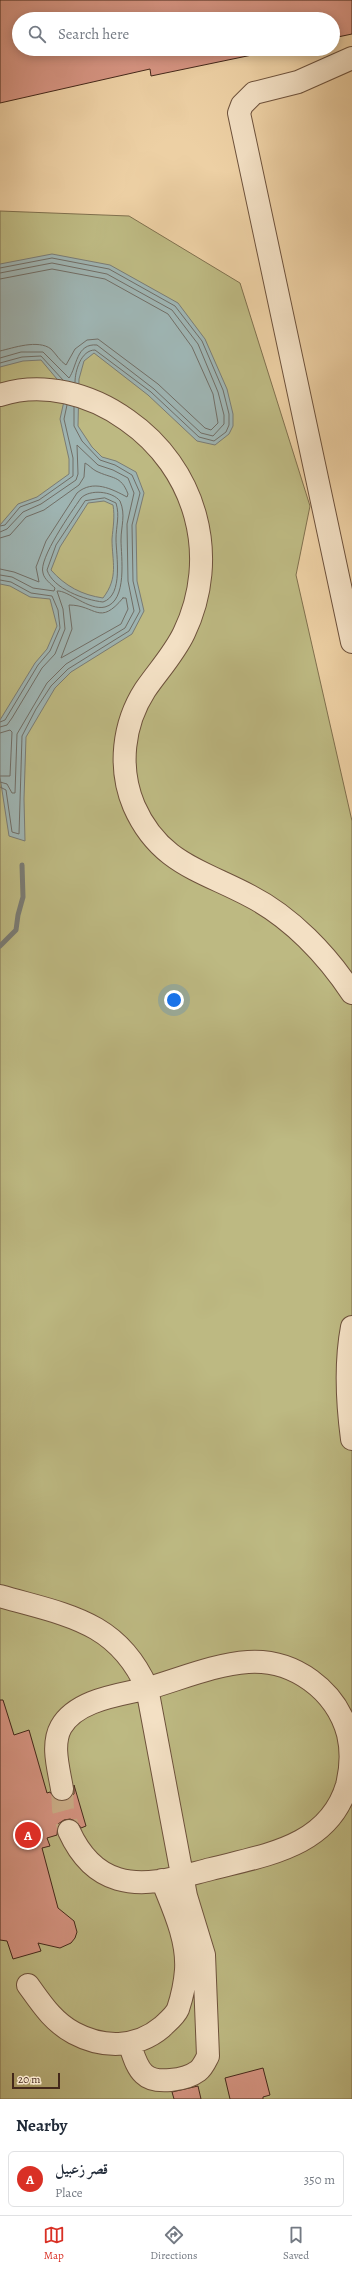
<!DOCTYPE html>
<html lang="en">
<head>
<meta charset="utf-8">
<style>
  body { margin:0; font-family:Alegreya,Amiri,serif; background:#f6f6f7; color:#1f2937 }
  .scale { position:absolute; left:12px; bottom:10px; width:48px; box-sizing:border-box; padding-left:4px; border:2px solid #44281a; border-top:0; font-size:11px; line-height:14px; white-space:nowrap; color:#44281a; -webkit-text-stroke:3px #f3e0c4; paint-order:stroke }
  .you { position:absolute; left:174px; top:1000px; width:14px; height:14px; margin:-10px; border:3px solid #fff; border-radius:50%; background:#1a73e8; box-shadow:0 0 0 6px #1a73e833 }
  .badge { display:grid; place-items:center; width:26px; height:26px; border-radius:50%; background:#d93025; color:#fff; font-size:13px; font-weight:700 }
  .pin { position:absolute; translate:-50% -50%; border:2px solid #fff; box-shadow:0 1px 4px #0006 }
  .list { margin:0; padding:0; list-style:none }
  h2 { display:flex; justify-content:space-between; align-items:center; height:52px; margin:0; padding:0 16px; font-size:17px }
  h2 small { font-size:13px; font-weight:400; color:#747a83 }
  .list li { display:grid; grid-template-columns:26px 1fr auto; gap:12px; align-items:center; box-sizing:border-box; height:56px; margin:0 8px 8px; padding:0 8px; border:1px solid #e0e1e3; border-radius:6px }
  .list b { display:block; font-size:15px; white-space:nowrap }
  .list p { margin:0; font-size:13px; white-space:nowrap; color:#747a83 }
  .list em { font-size:13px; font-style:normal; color:#747a83 }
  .icon { flex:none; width:22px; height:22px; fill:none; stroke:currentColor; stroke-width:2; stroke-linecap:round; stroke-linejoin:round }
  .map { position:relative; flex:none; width:352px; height:2099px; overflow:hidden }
  .search { position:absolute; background:#fff; box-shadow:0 2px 10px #0003; left:12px; right:12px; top:12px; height:44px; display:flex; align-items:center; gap:10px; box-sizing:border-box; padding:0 14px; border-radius:22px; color:#747a83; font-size:15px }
  .sheet { height:116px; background:#fff }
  nav { display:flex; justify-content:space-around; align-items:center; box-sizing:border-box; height:56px; border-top:1px solid #e0e1e3; background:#fff; font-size:11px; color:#747a83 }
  nav a { display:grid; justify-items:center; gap:2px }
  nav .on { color:#d93025 }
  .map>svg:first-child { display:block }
  .green { fill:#bdb982; stroke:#80704e }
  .water { fill:#9eb4b2; stroke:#7a7c75; fill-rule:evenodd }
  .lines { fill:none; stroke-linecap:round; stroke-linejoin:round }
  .shore { stroke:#716e66; stroke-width:1 }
  .stream { stroke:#7a7c75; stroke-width:5 }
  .building { fill:#d69482; stroke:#44281a }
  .minor-tunnel { stroke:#cbae88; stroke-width:22; stroke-dasharray:22 11; stroke-linecap:butt }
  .minor-casing { stroke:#6e523c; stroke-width:24 }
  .minor { stroke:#f3e0c4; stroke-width:22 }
</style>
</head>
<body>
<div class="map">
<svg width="352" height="2099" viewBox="0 0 352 2099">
  <rect width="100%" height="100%" fill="#edd0a4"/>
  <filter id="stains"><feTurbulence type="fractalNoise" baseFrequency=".005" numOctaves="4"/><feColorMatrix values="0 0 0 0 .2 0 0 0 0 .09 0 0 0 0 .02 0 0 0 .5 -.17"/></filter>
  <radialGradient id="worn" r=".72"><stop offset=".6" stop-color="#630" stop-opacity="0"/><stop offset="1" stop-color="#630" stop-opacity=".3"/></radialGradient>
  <path class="green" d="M 0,211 L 129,216 L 240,283 L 310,506 L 296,575 L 352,821 L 352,2099 L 0,2099 Z"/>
  <path class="water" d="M 52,254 L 110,265 L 178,303 L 205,339 L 227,389 L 233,414 L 233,426 L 229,434 L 215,445 L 197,441 L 148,395 L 94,353 L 84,361 L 79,379 L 78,426 L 92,447 L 102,457 L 116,461 L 136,472 L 144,493 L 136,525 L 137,581 L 144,611 L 132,634 L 71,672 L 55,688 L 26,737 L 24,799 L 25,841 L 9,836 L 0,777 L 0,720 L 35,663 L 47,649 L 57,626 L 50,599 L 30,597 L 10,586 L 0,584 L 0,525 L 18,504 L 37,497 L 69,474 L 69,459 L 60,419 L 64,401 L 62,385 L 41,360 L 23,361 L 0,367 L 0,264 ZM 104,501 L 113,505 C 115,517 113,527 112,539 C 112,562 119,577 103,598 C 82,595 65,586 51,570 L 60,547 L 88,503 Z"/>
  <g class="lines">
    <path class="shore" d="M 0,268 L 52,258 L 109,269 L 175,306 L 202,341 L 223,390 L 229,414 L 229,425 L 226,432 L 214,441 L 199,437 L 151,392 L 95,350 C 81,350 75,371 75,382
      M 0,273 L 52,263 L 107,274 L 172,310 L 198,344 L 218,392 L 224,415 L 224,424 L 213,436 L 201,433 L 154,389 L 97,345 C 76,343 77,367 69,378 L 43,352 L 21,352 L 0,358
      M 0,279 L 52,269 L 105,279 L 168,314 L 192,347 L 213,394 L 218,423 L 211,430 L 205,428 L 158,384 L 98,339 L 87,340 L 75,349 L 66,365 C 60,361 56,354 51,349 C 38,339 13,348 0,351
      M 0,363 L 22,357 L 41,356 L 63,380
      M 105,498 L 116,503 C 120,516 116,526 116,539 C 116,555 124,595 103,602 C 85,600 53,589 47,570 L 56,545 L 85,501 Z
      M 0,526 L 5,525 L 20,507 L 39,500 L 73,476 L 73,458 L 64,419 L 67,405
      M 0,532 L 7,529 L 23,512 L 41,504 L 76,480 L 78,474 L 77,445 L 98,465 L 113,470 L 128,478 L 134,493 L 127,524 L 128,581 L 134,611 L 125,628 L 66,664 L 47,683 L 17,734 L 15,793 L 12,793 L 7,784 L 0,782
      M 0,538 L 10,535 L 26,517 L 44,510 L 79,485 L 84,477 L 85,463 C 89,465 92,469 96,471 C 112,479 121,475 128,494 L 127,497 C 112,489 93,479 77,493 L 46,541 L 36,567 L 39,582 L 14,572 L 0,569
      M 0,575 L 12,577 L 33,588 L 54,591 L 55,588 C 51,584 44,579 43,573 C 38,559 72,511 81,498 C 90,489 112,491 120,501 C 126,515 121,526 121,540 C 121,556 128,601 105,607 C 89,611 68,590 57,591 L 63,609 L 65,629 L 55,654 L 42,668 L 12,718 L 7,725 L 0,727
      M 0,580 L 11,582 L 31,593 L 52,596 L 58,610 L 60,628 L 50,651 L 38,665 L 5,720 L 0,722
      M 123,598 L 126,598 L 128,609 L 121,624 L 61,658 L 72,629 L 69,605 C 96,605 99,627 123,598 Z
      M 0,733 L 10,730 L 12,732 L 10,776 L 0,776
      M 0,787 L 6,790 L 12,832 L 19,834 L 22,736 L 36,709 L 51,686 L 68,669 L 129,631 L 140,611 L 133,581 L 132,525 L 140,493 L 132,475 L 115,465 L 100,460 L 82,441 L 74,426 L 74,407"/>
    <path class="stream" d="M 0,946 L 16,930 L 18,915 L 23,897 L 22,865"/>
  </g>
  <path class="building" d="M 0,0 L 352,0 L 352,34 L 333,38 L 333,19 L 19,19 L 19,49 L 251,49 L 252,55 L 151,76 L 150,69 L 0,103 Z
    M 0,1700 L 3,1700 L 14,1735 L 29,1730 L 47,1793 L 50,1792 L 57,1801 L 65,1801 L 74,1794 L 74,1785 L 86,1826 L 81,1828 L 76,1821 L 70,1819 L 64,1820 L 58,1824 L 57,1835 L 47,1838 L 50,1846 L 42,1848 L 58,1908 L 74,1921 L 77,1932 L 75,1938 L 71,1943 L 60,1948 L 38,1943 L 41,1951 L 13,1959 L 7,1941 L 0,1940 Z
    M 263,2068 L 270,2095 L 263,2097 L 263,2099 L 230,2099 L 225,2078 Z
    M 198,2086 L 201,2099 L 174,2099 L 172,2092 Z"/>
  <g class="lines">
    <path class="minor-tunnel" d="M 62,1789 L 63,1809 L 69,1831"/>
    <defs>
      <path id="minor" d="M 352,58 L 298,82 L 254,93 L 242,105 L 239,113 L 352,642
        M 0,395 C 43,381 91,394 127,420 C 196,468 221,556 184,633 C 174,654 158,671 145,690 C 123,724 118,768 134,806 C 159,863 201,870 250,896 C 291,917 327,955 352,993
        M 352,1327 C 345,1364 347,1401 352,1439
        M 0,1596 C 65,1615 117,1620 147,1688 L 186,1896 L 204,1955 L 208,2056 C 205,2062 203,2067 198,2071 C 186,2080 155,2085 144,2074 C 136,2067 133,2053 129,2043
        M 62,1789 C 59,1770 51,1745 61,1727 C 77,1699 121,1695 149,1688 C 180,1679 216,1664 248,1662 C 294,1659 336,1690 348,1734 C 352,1751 351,1769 347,1785 C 329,1847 265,1855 211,1869 C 182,1876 148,1888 118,1879 C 94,1872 79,1853 69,1831
        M 28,1985 C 41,2003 53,2022 74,2033 C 102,2048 136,2049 162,2027 C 167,2022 175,2016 178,2009 C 182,1997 185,1983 186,1970 C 188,1939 173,1908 162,1880"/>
    </defs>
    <use href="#minor" class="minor-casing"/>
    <use href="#minor" class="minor"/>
  </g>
  <rect width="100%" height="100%" filter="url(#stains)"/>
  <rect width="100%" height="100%" fill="url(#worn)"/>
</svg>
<div class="scale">20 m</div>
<div class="you"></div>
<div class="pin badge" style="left:28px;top:1835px">A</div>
<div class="search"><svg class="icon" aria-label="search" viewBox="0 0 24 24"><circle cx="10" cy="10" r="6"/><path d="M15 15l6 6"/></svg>Search here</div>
</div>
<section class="sheet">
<h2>Nearby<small></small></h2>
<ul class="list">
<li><span class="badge">A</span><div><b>قصر زعبيل</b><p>Place</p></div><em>350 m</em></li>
</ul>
</section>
<nav>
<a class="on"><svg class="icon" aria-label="map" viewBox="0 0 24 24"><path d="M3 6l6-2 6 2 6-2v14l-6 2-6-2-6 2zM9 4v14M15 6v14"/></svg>Map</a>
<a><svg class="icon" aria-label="directions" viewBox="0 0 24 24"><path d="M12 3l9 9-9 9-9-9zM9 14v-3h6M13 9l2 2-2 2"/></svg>Directions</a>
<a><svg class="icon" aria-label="saved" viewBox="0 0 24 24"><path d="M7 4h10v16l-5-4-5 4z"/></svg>Saved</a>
</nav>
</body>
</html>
